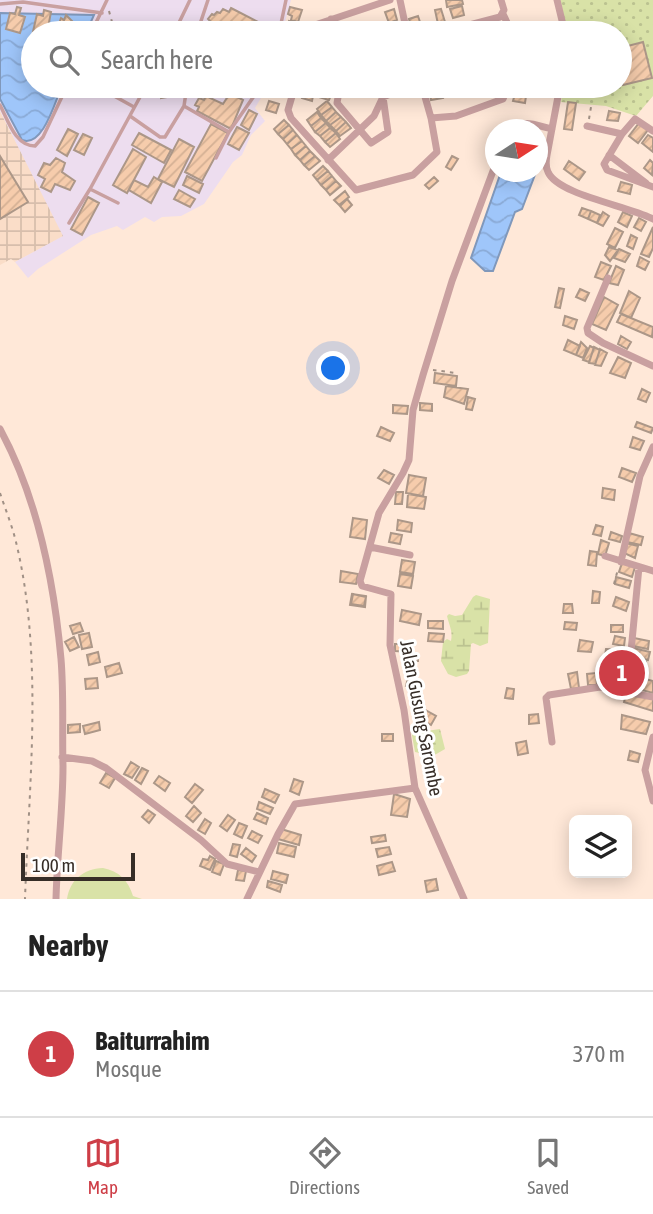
<!DOCTYPE html>
<html lang="en">
<head>
<meta charset="utf-8">
<style>
  body { margin:0; font-family:"Asap Condensed",sans-serif; background:#f2f2f2; color:#222 }
  .controls { position:absolute; right:21px; bottom:21px; display:grid; overflow:hidden; border-radius:10px; box-shadow:0 4px 18px #0003 }
  .controls button { width:63px; height:63px; display:grid; place-items:center; padding:0; border:0; border-bottom:2px solid #e0e0e0; background:#fff; color:#222; font:35px sans-serif }
  .compass { position:absolute; left:485px; top:119px; width:63px; height:63px; border-radius:50%; background:#fff; box-shadow:0 4px 18px #0003; rotate:78deg }
  .scale { position:absolute; left:21px; bottom:18px; width:114px; box-sizing:border-box; padding-left:7px; border:4px solid #362d27; border-top:0; font-size:19px; line-height:24px; white-space:nowrap; color:#362d27; -webkit-text-stroke:5px #fff; paint-order:stroke }
  .you { position:absolute; left:334px; top:369px; width:24px; height:24px; margin:-18px; border:5px solid #fff; border-radius:50%; background:#1a73e8; box-shadow:0 0 0 10px #1a73e833 }
  .badge { display:grid; place-items:center; width:46px; height:46px; border-radius:50%; background:#ce3e47; color:#fff; font-size:23px; font-weight:700 }
  .pin { position:absolute; translate:-50% -50%; border:4px solid #fff; box-shadow:0 2px 7px #0006 }
  .list { margin:0; padding:0; list-style:none }
  h2 { display:flex; justify-content:space-between; align-items:center; height:91px; margin:0; padding:0 28px; font-size:30px }
  h2 small { font-size:23px; font-weight:400; color:#767676 }
  .list li { display:grid; grid-template-columns:46px 1fr auto; gap:21px; align-items:center; box-sizing:border-box; height:126px; padding:0 28px; border-top:2px solid #e0e0e0 }
  .list b { display:block; font-size:26px; white-space:nowrap }
  .list p { margin:0; font-size:23px; white-space:nowrap; color:#767676 }
  .list em { font-size:23px; font-style:normal; color:#767676 }
  .icon { flex:none; width:38px; height:38px; fill:none; stroke:currentColor; stroke-width:2; stroke-linecap:round; stroke-linejoin:round }
  .map { position:relative; flex:none; width:653px; height:899px; overflow:hidden }
  .search { position:absolute; background:#fff; box-shadow:0 4px 18px #0003; left:21px; right:21px; top:21px; height:77px; display:flex; align-items:center; gap:18px; box-sizing:border-box; padding:0 24px; border-radius:38px; color:#767676; font-size:26px }
  .sheet { height:217px; background:#fff }
  nav { display:flex; justify-content:space-around; align-items:center; box-sizing:border-box; height:98px; border-top:2px solid #e0e0e0; background:#fff; font-size:19px; color:#767676 }
  nav a { display:grid; justify-items:center; gap:4px }
  nav .on { color:#ce3e47 }
  .map>svg:first-child { display:block }
  .industrial { fill:url(#industrial-grid) }
  .education { fill:#edddef }
  .grass { fill:url(#grass-dots) }
  .wetland { fill:url(#wetland-marsh) }
  .green { fill:#d9e2a7 }
  .water { fill:url(#water-waves); stroke:#8098bb; stroke-width:2 }
  .building { fill:url(#building-hatch); stroke:#ac9788; stroke-width:2 }
  .lines { fill:none; stroke-linecap:round; stroke-linejoin:round }
  .path { stroke:#a09085; stroke-width:2; stroke-dasharray:3.5 5; stroke-linecap:butt }
  .service { stroke:#c9a0a0; stroke-width:3.5 }
  .minor { stroke:#c9a0a0; stroke-width:7 }
  .labels { text-anchor:middle; dominant-baseline:central; stroke-width:6; stroke-linejoin:round; paint-order:stroke }
  .street-label { font-size:19px; fill:#362d27; stroke:#fff }
</style>
</head>
<body>
<div class="map">
<svg width="653" height="899" viewBox="0 0 653 899">
  <defs>
    <pattern id="industrial-grid" width="8" height="8" patternUnits="userSpaceOnUse" patternTransform="scale(1.75)"><rect width="8" height="8" fill="#faddc8"/><path d="M0 4h8M4 0v8" fill="none" stroke="#d7beac"/></pattern>
    <pattern id="grass-dots" width="8" height="8" patternUnits="userSpaceOnUse" patternTransform="scale(1.75)"><rect width="8" height="8" fill="#d9e2a7"/><path d="M2 2h.1M6 6h.1" fill="none" stroke="#bbc290" stroke-width="1.8" stroke-linecap="round"/></pattern>
    <pattern id="wetland-marsh" width="20" height="14" patternUnits="userSpaceOnUse" patternTransform="scale(1.75)"><rect width="20" height="14" fill="#d9e2a7"/><path d="M1 5h8M5 5V1M11 12h8M15 12V8" fill="none" stroke="#bbc290"/></pattern>
    <pattern id="water-waves" width="16" height="10" patternUnits="userSpaceOnUse" patternTransform="scale(1.75)"><rect width="16" height="10" fill="#9fc6fa"/><path d="M0 5q4-4 8 0t8 0" fill="none" stroke="#8aaad6"/></pattern>
    <pattern id="building-hatch" width="6" height="6" patternUnits="userSpaceOnUse" patternTransform="scale(1.75)"><rect width="6" height="6" fill="#f6ccac"/><path d="M-1 1l2-2M0 6l6-6M5 7l2-2" fill="none" stroke="#d4b094"/></pattern>
  </defs>
  <rect width="100%" height="100%" fill="#ffe8d8"/>
  <path class="industrial" d="M 0,111 L 64,236 L 15,262 L 11,259 L 0,265 Z"/>
  <path class="education" d="M 0,0 L 291,0 L 282,33 L 33,33 L 33,86 L 268,86 L 255,108 L 265,121 L 251,135 L 242,155 L 233,162 L 204,204 L 181,216 L 162,217 L 154,222 L 145,217 L 123,230 L 117,226 L 91,235 L 38,269 L 28,278 L 15,262 L 63,236 L 0,111 Z"/>
  <path class="grass" d="M 560,0 L 653,0 L 653,96 L 636,116 L 606,106 L 561,102 L 564,86 L 620,86 L 620,33 L 568,33 Z"/>
  <path class="wetland" d="M 476,595 L 490,599 L 488,643 L 480,646 L 473,643 L 471,644 L 469,671 L 467,674 L 456,677 L 448,674 L 441,661 L 443,642 L 447,639 L 451,641 C 453,631 449,625 447,616 L 449,614 L 455,616 L 462,615 L 473,597 Z
    M 418,728 L 426,731 L 440,729 L 445,749 L 433,756 L 415,752 L 411,730 Z"/>
  <path class="green" d="M 103,868 C 119,871 128,880 133,896 L 142,899 L 67,899 C 70,880 83,869 103,868 Z"/>
  <path class="water" d="M 0,13 L 94,15 L 86,33 L 33,33 L 33,86 L 62,86 C 55,101 43,148 22,140 L 0,99 Z
    M 501,172 L 536,172 L 522,209 L 515,212 L 493,271 L 485,271 L 471,258 Z"/>
  <path class="building" d="M 446,0 L 462,0 L 463,4 L 447,7 Z
    M 462,6 L 464,15 L 453,18 L 450,9 Z
    M 17,7 L 21,8 L 19,15 L 25,17 L 20,33 L 6,29 L 10,13 L 15,14 Z
    M 290,7 L 302,10 L 298,22 L 291,20 L 292,16 L 288,14 Z
    M 231,8 L 264,25 L 262,30 L 267,33 L 211,33 L 213,28 L 209,26 L 211,22 L 208,19 L 212,14 L 214,15 L 217,12 L 220,13 L 223,9 L 229,12 Z
    M 394,9 L 397,20 L 389,23 L 385,12 Z
    M 441,9 L 445,22 L 438,24 L 435,10 Z
    M 44,10 L 51,12 L 47,33 L 33,33 L 32,36 L 37,14 L 43,16 Z
    M 66,15 L 72,21 L 68,33 L 56,32 L 61,18 L 64,20 Z
    M 418,16 L 422,28 L 412,31 L 409,19 Z
    M 289,21 L 301,25 L 299,33 L 287,29 Z
    M 643,42 L 652,78 L 623,85 L 620,72 L 620,48 Z
    M 159,86 L 177,86 L 179,95 L 161,98 Z
    M 270,86 L 282,89 L 280,95 L 268,92 Z
    M 304,86 L 315,86 L 312,101 L 302,98 Z
    M 322,86 L 333,90 L 329,100 L 319,97 Z
    M 440,86 L 443,98 L 431,100 L 429,89 Z
    M 230,93 L 243,100 L 231,129 L 197,111 L 199,107 L 195,105 L 199,98 L 204,100 L 206,96 L 223,104 Z
    M 515,94 L 526,96 L 525,103 L 513,101 Z
    M 269,101 L 279,104 L 276,113 L 266,110 Z
    M 327,101 L 332,107 L 321,115 L 317,109 Z
    M 568,102 L 576,103 L 572,130 L 564,129 Z
    M 332,107 L 336,112 L 326,121 L 321,115 Z
    M 249,110 L 257,114 L 249,130 L 241,125 Z
    M 609,111 L 620,113 L 618,121 L 607,120 Z
    M 317,112 L 321,118 L 311,126 L 307,120 Z
    M 336,112 L 341,117 L 330,125 L 326,121 Z
    M 341,117 L 346,122 L 336,131 L 330,125 Z
    M 321,118 L 326,123 L 315,132 L 311,126 Z
    M 284,120 L 289,125 L 278,134 L 274,129 Z
    M 346,122 L 351,128 L 340,136 L 336,131 Z
    M 326,123 L 330,128 L 320,136 L 315,132 Z
    M 639,123 L 648,130 L 638,143 L 629,136 Z
    M 211,124 L 228,133 L 202,181 L 185,172 Z
    M 289,125 L 293,130 L 283,139 L 278,134 Z
    M 237,127 L 249,133 L 239,150 L 228,144 Z
    M 330,128 L 336,133 L 325,142 L 320,136 Z
    M 68,129 L 78,134 L 67,156 L 57,150 Z
    M 293,130 L 297,135 L 287,144 L 283,139 Z
    M 139,133 L 171,150 L 164,163 L 132,145 Z
    M 336,133 L 340,139 L 330,147 L 325,142 Z
    M 83,134 L 92,138 L 84,155 L 74,150 Z
    M 297,135 L 302,141 L 291,149 L 287,144 Z
    M 648,135 L 653,138 L 653,152 L 642,143 Z
    M 179,139 L 194,147 L 174,187 L 158,179 Z
    M 302,141 L 306,146 L 295,155 L 291,149 Z
    M 306,146 L 310,151 L 300,160 L 295,155 Z
    M 133,149 L 146,157 L 127,193 L 113,185 Z
    M 310,151 L 315,156 L 304,165 L 300,160 Z
    M 0,156 L 28,202 L 0,219 Z
    M 315,156 L 320,161 L 309,170 L 304,165 Z
    M 452,156 L 458,159 L 451,170 L 446,167 Z
    M 56,158 L 65,163 L 62,172 L 75,181 L 70,190 L 55,184 L 51,192 L 41,187 L 45,179 L 38,175 L 44,163 L 50,165 Z
    M 650,160 L 653,163 L 652,175 L 644,168 Z
    M 569,161 L 585,172 L 579,180 L 564,169 Z
    M 323,166 L 328,171 L 317,180 L 313,175 Z
    M 328,171 L 332,176 L 321,185 L 317,180 Z
    M 187,176 L 203,184 L 199,193 L 183,185 Z
    M 332,176 L 336,181 L 326,190 L 321,185 Z
    M 154,177 L 162,182 L 151,203 L 129,190 L 134,180 L 148,187 Z
    M 434,177 L 438,181 L 429,189 L 425,185 Z
    M 336,181 L 341,186 L 330,195 L 326,190 Z
    M 621,182 L 632,185 L 630,194 L 618,191 Z
    M 179,190 L 195,199 L 190,207 L 174,199 Z
    M 345,191 L 349,197 L 339,205 L 334,200 Z
    M 88,197 L 99,203 L 82,235 L 71,229 Z
    M 347,199 L 352,205 L 345,212 L 340,206 Z
    M 582,208 L 591,211 L 588,219 L 579,215 Z
    M 591,211 L 600,215 L 597,223 L 588,219 Z
    M 603,212 L 609,216 L 603,226 L 597,223 Z
    M 623,212 L 632,216 L 627,227 L 618,222 Z
    M 639,218 L 646,222 L 641,231 L 634,227 Z
    M 653,227 L 653,248 L 649,257 L 641,254 Z
    M 615,228 L 623,232 L 615,248 L 607,244 Z
    M 631,235 L 637,238 L 633,249 L 627,246 Z
    M 609,247 L 618,250 L 610,261 L 605,255 Z
    M 619,249 L 630,254 L 625,262 L 614,258 Z
    M 640,257 L 649,262 L 645,270 L 637,266 Z
    M 601,262 L 611,266 L 604,280 L 595,277 Z
    M 616,266 L 624,270 L 618,285 L 609,283 Z
    M 559,288 L 564,289 L 560,308 L 555,307 Z
    M 580,289 L 589,293 L 585,301 L 576,297 Z
    M 629,291 L 640,298 L 631,318 L 620,313 Z
    M 604,297 L 618,305 L 606,330 L 592,324 Z
    M 621,314 L 653,327 L 652,337 L 617,322 Z
    M 565,316 L 577,320 L 574,329 L 563,325 Z
    M 621,336 L 631,342 L 627,349 L 618,344 Z
    M 568,340 L 580,346 L 576,355 L 564,350 Z
    M 581,342 L 587,348 L 583,358 L 576,355 Z
    M 590,346 L 594,348 L 589,362 L 583,360 Z
    M 594,347 L 600,350 L 595,364 L 589,363 Z
    M 600,349 L 607,353 L 601,366 L 595,365 Z
    M 618,357 L 631,363 L 625,378 L 610,373 Z
    M 435,373 L 457,376 L 456,386 L 434,383 Z
    M 446,386 L 468,389 L 464,404 L 444,397 Z
    M 642,389 L 650,393 L 646,402 L 638,399 Z
    M 468,397 L 475,399 L 472,410 L 466,409 Z
    M 420,403 L 432,404 L 432,411 L 420,410 Z
    M 393,405 L 408,406 L 407,414 L 393,413 Z
    M 637,422 L 653,428 L 651,433 L 635,427 Z
    M 381,427 L 394,433 L 390,441 L 377,436 Z
    M 633,437 L 644,441 L 640,450 L 630,447 Z
    M 622,468 L 636,473 L 632,482 L 619,477 Z
    M 384,470 L 394,475 L 389,484 L 378,478 Z
    M 409,475 L 426,478 L 423,496 L 406,493 Z
    M 603,488 L 615,490 L 614,500 L 602,498 Z
    M 396,492 L 403,492 L 402,504 L 395,504 Z
    M 408,494 L 426,497 L 424,509 L 407,507 Z
    M 353,518 L 367,520 L 365,539 L 350,537 Z
    M 398,520 L 412,523 L 411,532 L 397,530 Z
    M 596,525 L 603,527 L 601,536 L 593,534 Z
    M 611,532 L 622,536 L 620,542 L 609,539 Z
    M 391,533 L 402,535 L 400,544 L 389,542 Z
    M 629,533 L 643,537 L 641,545 L 627,542 Z
    M 601,540 L 609,543 L 605,556 L 598,554 Z
    M 626,543 L 638,546 L 635,558 L 624,553 Z
    M 590,551 L 597,552 L 596,566 L 588,565 Z
    M 402,560 L 415,562 L 413,574 L 400,572 Z
    M 622,563 L 635,567 L 632,577 L 619,572 Z
    M 341,571 L 358,574 L 356,584 L 340,582 Z
    M 400,574 L 413,576 L 411,588 L 398,586 Z
    M 616,577 L 631,581 L 629,588 L 615,584 Z
    M 593,591 L 600,592 L 599,603 L 592,603 Z
    M 352,594 L 366,596 L 365,607 L 350,605 Z
    M 353,594 L 366,597 L 364,606 L 351,604 Z
    M 616,597 L 629,602 L 626,611 L 613,606 Z
    M 564,604 L 572,604 L 573,613 L 563,613 Z
    M 402,610 L 421,614 L 419,625 L 400,621 Z
    M 428,621 L 443,621 L 443,629 L 428,628 Z
    M 565,622 L 577,623 L 576,630 L 564,629 Z
    M 80,623 L 83,631 L 73,634 L 70,626 Z
    M 611,625 L 623,625 L 623,632 L 611,632 Z
    M 89,633 L 92,647 L 82,649 L 79,635 Z
    M 429,633 L 444,634 L 443,642 L 428,641 Z
    M 615,636 L 625,638 L 624,646 L 613,644 Z
    M 74,637 L 79,647 L 70,651 L 65,642 Z
    M 634,638 L 649,641 L 648,649 L 633,646 Z
    M 580,640 L 593,642 L 591,652 L 578,651 Z
    M 395,644 L 413,644 L 412,652 L 395,651 Z
    M 633,648 L 650,652 L 648,660 L 631,656 Z
    M 606,649 L 619,650 L 618,658 L 605,656 Z
    M 98,652 L 100,662 L 89,665 L 87,655 Z
    M 418,654 L 418,661 L 405,661 L 405,655 Z
    M 600,660 L 613,661 L 613,668 L 599,667 Z
    M 635,660 L 646,662 L 643,677 L 632,675 Z
    M 119,663 L 122,673 L 107,677 L 105,667 Z
    M 615,665 L 629,665 L 628,682 L 615,681 Z
    M 577,672 L 579,688 L 571,689 L 568,674 Z
    M 596,673 L 597,685 L 588,685 L 587,674 Z
    M 599,675 L 611,676 L 611,683 L 599,682 Z
    M 634,676 L 653,681 L 653,693 L 631,687 Z
    M 97,678 L 98,688 L 86,689 L 85,679 Z
    M 408,678 L 420,680 L 418,688 L 406,686 Z
    M 507,688 L 514,689 L 513,699 L 505,698 Z
    M 627,691 L 653,699 L 653,711 L 624,702 Z
    M 420,707 L 436,716 L 431,725 L 415,716 Z
    M 538,714 L 539,723 L 529,724 L 529,715 Z
    M 622,715 L 650,722 L 646,734 L 621,729 Z
    M 99,722 L 100,730 L 85,734 L 83,726 Z
    M 80,724 L 80,732 L 68,733 L 68,725 Z
    M 382,734 L 393,734 L 393,741 L 382,741 Z
    M 526,741 L 528,753 L 518,755 L 516,743 Z
    M 630,751 L 640,754 L 638,762 L 628,760 Z
    M 131,762 L 139,767 L 132,778 L 124,774 Z
    M 142,768 L 148,771 L 141,784 L 135,780 Z
    M 106,773 L 115,778 L 109,788 L 100,783 Z
    M 159,776 L 170,783 L 165,791 L 154,783 Z
    M 294,779 L 303,782 L 299,795 L 290,791 Z
    M 195,784 L 203,790 L 192,803 L 185,797 Z
    M 265,789 L 279,795 L 275,803 L 262,797 Z
    M 394,794 L 410,799 L 407,817 L 391,815 Z
    M 259,802 L 273,808 L 270,814 L 257,809 Z
    M 194,806 L 201,813 L 193,822 L 186,816 Z
    M 148,810 L 155,815 L 149,823 L 142,817 Z
    M 257,813 L 268,818 L 266,824 L 254,819 Z
    M 228,815 L 235,820 L 227,831 L 220,826 Z
    M 205,819 L 211,823 L 205,834 L 198,830 Z
    M 239,823 L 247,826 L 242,838 L 234,834 Z
    M 281,829 L 301,835 L 299,845 L 278,839 Z
    M 252,831 L 262,836 L 258,843 L 248,838 Z
    M 385,835 L 386,841 L 372,843 L 371,837 Z
    M 279,843 L 296,847 L 294,857 L 277,853 Z
    M 233,844 L 240,845 L 237,857 L 230,855 Z
    M 389,847 L 391,854 L 378,857 L 376,849 Z
    M 246,848 L 256,856 L 252,862 L 241,854 Z
    M 210,856 L 215,859 L 210,870 L 200,866 L 203,859 L 208,860 Z
    M 216,861 L 224,864 L 220,875 L 212,872 Z
    M 392,862 L 395,871 L 379,875 L 377,866 Z
    M 238,870 L 246,871 L 244,881 L 236,880 Z
    M 273,871 L 288,875 L 286,883 L 271,879 Z
    M 436,879 L 438,890 L 427,892 L 425,881 Z
    M 268,881 L 282,885 L 280,892 L 267,887 Z"/>
  <g class="lines">
    <path class="path" d="M 109,11 L 115,33
      M 589,119 L 591,107
      M 433,370 L 456,373
      M 0,493 C 5,508 11,523 15,538 C 44,653 29,782 25,899
      M 614,584 L 618,569"/>
    <path class="service" d="M 0,4 L 23,2 L 102,13
      M 180,24 L 197,31
      M 91,33 L 107,0
      M 174,33 L 190,0
      M 197,33 L 208,0
      M 279,33 L 286,0
      M 96,86 L 134,107
      M 221,86 L 229,90
      M 0,105 C 8,120 15,146 35,146 L 43,137 L 67,86
      M 184,106 L 229,132
      M 130,116 L 160,137 L 165,137 L 184,106 L 187,86
      M 216,158 L 229,132 L 261,86
      M 118,203 L 90,189 L 146,86
      M 69,223 L 90,189"/>
    <path class="minor" d="M 400,0 L 407,33
      M 557,0 L 565,33
      M 503,14 L 512,33
      M 309,33 L 315,25 L 390,0
      M 329,33 L 331,19
      M 439,33 L 500,17 L 504,10 L 501,0
      M 295,86 L 288,110 L 291,118 L 356,190 L 413,175 L 437,152 L 431,118 L 422,86
      M 340,86 L 337,103 L 371,143 L 388,132 L 383,97
      M 560,86 L 547,155 C 546,161 545,166 548,172 C 558,195 629,206 653,219
      M 431,118 L 456,116 L 503,99 L 508,86
      M 587,126 L 622,134
      M 512,130 C 522,118 538,126 552,129
      M 653,131 L 635,119 L 622,134 L 604,164 L 607,170 L 653,187
      M 609,155 L 646,183
      M 328,160 L 374,116 L 383,97 L 411,86
      M 608,278 L 587,328 L 588,333 L 603,343 L 653,366
      M 0,429 C 38,499 54,581 61,659 C 64,695 62,731 63,766 C 63,810 57,855 56,899
      M 370,547 L 410,555
      M 605,556 L 653,571
      M 621,562 L 640,476 L 653,447
      M 630,662 L 639,567
      M 653,737 L 645,770 L 653,801
      M 552,742 L 546,698 L 549,695 L 600,687 L 653,697
      M 62,757 L 92,761 L 106,768 L 201,840 L 227,864 L 259,872
      M 247,899 L 278,834 L 295,804 L 415,788
      M 464,899 L 415,788 L 404,710 L 390,645 L 391,594 L 362,586 L 360,581 L 379,513 L 403,473 L 409,460 L 413,410 L 423,375 L 452,281 L 496,163"/>
  </g>
  <g class="labels">
    <g class="street-label">
      <text transform="translate(422 718) rotate(79)">Jalan Gusung Sarombe</text>
    </g>
  </g>
</svg>
<div class="controls">
<button><svg class="icon" aria-label="layers" viewBox="0 0 24 24"><path d="M12 4l9 5-9 5-9-5zM3 14l9 5 9-5"/></svg></button>
</div>
<svg class="compass" viewBox="-18 -18 36 36"><path d="M0-13l5 13h-10z" fill="#e53935"/><path d="M0 13l5-13h-10z" fill="#767676"/></svg>
<div class="scale">100 m</div>
<div class="you"></div>
<div class="pin badge" style="left:622px;top:673px">1</div>
<div class="search"><svg class="icon" aria-label="search" viewBox="0 0 24 24"><circle cx="10" cy="10" r="6"/><path d="M15 15l6 6"/></svg>Search here</div>
</div>
<section class="sheet">
<h2>Nearby<small></small></h2>
<ul class="list">
<li><span class="badge">1</span><div><b>Baiturrahim</b><p>Mosque</p></div><em>370 m</em></li>
</ul>
</section>
<nav>
<a class="on"><svg class="icon" aria-label="map" viewBox="0 0 24 24"><path d="M3 6l6-2 6 2 6-2v14l-6 2-6-2-6 2zM9 4v14M15 6v14"/></svg>Map</a>
<a><svg class="icon" aria-label="directions" viewBox="0 0 24 24"><path d="M12 3l9 9-9 9-9-9zM9 14v-3h6M13 9l2 2-2 2"/></svg>Directions</a>
<a><svg class="icon" aria-label="saved" viewBox="0 0 24 24"><path d="M7 4h10v16l-5-4-5 4z"/></svg>Saved</a>
</nav>
</body>
</html>
